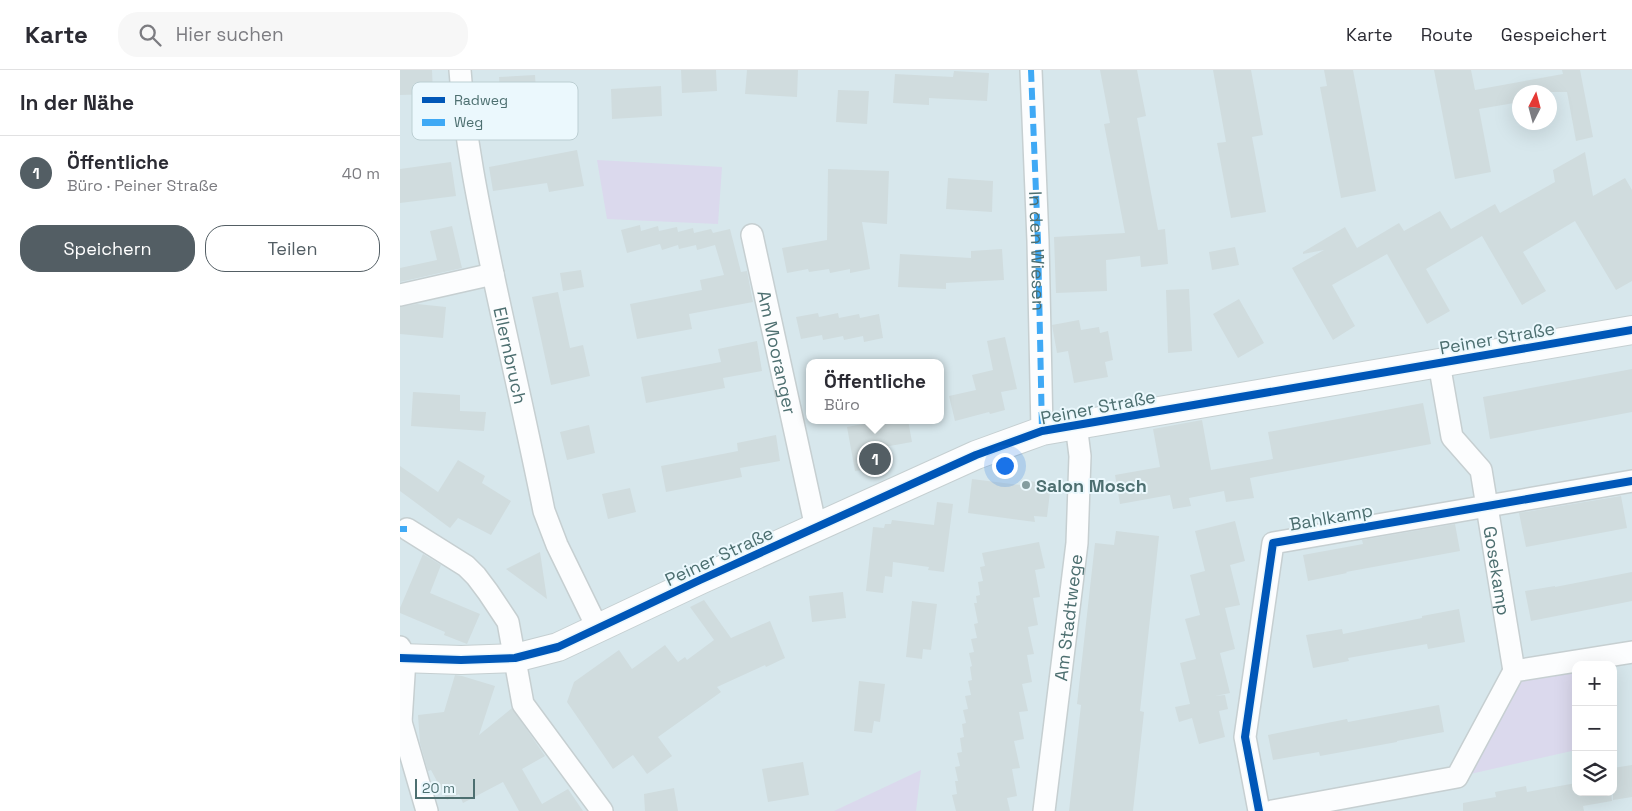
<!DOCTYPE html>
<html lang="de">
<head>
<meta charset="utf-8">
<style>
  body { margin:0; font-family:"Space Grotesk",sans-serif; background:#f7f7f7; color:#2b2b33 }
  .controls { position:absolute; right:15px; bottom:15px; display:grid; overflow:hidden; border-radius:10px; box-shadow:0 5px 20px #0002 }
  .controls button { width:45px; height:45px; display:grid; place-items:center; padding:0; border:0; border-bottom:1px solid #e1e1e2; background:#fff; color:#2b2b33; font:25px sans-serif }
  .compass { position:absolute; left:1112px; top:15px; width:45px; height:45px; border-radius:50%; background:#fff; box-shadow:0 5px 20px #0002; rotate:6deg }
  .scale { position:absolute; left:15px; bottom:12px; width:60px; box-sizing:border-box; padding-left:5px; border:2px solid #4d6f70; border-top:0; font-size:14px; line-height:18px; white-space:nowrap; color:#4d6f70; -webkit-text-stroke:4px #ebf8fd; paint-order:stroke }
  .you { position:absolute; left:604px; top:395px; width:18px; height:18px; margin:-12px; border:4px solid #fff; border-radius:50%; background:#1a73e8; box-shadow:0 0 0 8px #1a73e833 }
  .badge { display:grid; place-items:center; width:32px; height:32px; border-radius:50%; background:#535e64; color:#fff; font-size:16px; font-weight:700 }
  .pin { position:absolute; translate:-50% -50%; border:2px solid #fff; box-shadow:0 1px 5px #0006 }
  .popup { position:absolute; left:406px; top:289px; width:138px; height:65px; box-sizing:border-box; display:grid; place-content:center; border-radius:10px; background:#fff; filter:drop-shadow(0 1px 4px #0005); font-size:16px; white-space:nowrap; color:#7c7c81 }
  .popup b { font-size:19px; color:#2b2b33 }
  .popup::after { content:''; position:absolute; left:50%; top:100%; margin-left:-10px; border:10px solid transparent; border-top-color:#fff }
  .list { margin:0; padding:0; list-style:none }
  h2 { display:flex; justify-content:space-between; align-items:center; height:65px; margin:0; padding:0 20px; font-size:21px }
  h2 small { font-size:16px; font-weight:400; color:#7c7c81 }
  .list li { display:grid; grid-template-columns:32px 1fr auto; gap:15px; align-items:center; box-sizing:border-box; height:75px; padding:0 20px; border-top:1px solid #e1e1e2 }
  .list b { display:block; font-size:19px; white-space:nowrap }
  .list p { margin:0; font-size:16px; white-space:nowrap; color:#7c7c81 }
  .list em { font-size:16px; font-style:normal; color:#7c7c81 }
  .actions { display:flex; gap:10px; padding:15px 20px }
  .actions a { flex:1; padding:11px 0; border:1px solid #535e64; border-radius:20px; text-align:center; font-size:18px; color:#535e64 }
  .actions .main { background:#535e64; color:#fff }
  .icon { flex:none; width:28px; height:28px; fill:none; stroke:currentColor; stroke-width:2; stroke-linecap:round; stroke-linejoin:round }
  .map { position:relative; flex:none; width:1232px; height:741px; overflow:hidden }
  header { display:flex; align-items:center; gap:30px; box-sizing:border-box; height:70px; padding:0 25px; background:#fff; border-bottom:1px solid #e1e1e2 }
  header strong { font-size:24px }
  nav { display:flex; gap:28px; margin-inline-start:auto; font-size:18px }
  .search { width:350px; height:45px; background:#f7f7f7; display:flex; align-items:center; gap:12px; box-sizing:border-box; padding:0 18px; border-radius:20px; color:#7c7c81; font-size:19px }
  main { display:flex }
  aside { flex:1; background:#fff }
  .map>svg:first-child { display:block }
  .residential { fill:#d7e7ec; fill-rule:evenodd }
  .green { fill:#dbd9ed }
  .building { fill:#d0dcde }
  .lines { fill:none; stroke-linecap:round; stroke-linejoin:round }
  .minor-casing { stroke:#c6cfd1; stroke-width:24 }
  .secondary-casing { stroke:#c5cfd1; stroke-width:30 }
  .minor { stroke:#fcfdfe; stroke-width:21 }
  .secondary { stroke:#fcfdfe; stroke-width:28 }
  .quiet { stroke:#3fa9f5; stroke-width:6; stroke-dasharray:12 6; stroke-linecap:butt }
  .cycleway-casing { stroke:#ebf8fd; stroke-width:11 }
  .cycleway { stroke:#0057b8; stroke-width:8 }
  .poi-dot { fill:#849d9f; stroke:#ebf8fd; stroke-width:2 }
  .labels { text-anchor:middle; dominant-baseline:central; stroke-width:4; stroke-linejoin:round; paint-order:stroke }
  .street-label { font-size:18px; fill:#4d6f70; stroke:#ebf8fd }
  .poi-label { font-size:18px; font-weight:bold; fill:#4d6f70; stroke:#ebf8fd; text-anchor:start }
  .key { fill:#ebf8fd; stroke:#bccfd3; stroke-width:1 }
  .key-label { font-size:14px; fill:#4d6f70 }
</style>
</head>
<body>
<header>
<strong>Karte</strong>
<div class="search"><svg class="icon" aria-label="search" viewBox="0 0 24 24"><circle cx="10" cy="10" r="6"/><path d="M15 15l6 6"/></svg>Hier suchen</div>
<nav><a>Karte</a><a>Route</a><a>Gespeichert</a></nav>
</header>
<main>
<aside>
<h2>In der Nähe<small></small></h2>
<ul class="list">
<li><span class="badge">1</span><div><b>Öffentliche</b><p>Büro · Peiner Straße</p></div><em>40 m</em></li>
</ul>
<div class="actions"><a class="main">Speichern</a><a>Teilen</a></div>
</aside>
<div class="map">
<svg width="1232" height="741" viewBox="0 0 1232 741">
  <rect width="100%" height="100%" fill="#eaf2f5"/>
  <path class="residential" d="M 0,0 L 1232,0 L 1232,741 L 0,741 ZM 1120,22 L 1150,22 L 1150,52 L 1120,52 ZM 410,293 L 540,293 L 540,350 L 410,350 ZM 1176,595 L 1213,595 L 1213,722 L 1176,722 Z"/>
  <path class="green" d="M 197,90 L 322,97 L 318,154 L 207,149 Z
    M 1176,595 L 1176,680 L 1057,707 L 1114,601 Z
    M 521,700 L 516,741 L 434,741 Z"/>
  <path class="building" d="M 0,0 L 32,0 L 33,24 L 0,25 Z
    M 281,0 L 316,0 L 317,21 L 282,23 Z
    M 347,0 L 398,0 L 397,27 L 345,24 Z
    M 700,0 L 737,0 L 746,46 L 737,48 L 758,160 L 765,159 L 768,194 L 741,197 L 740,186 L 706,190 L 707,221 L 656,223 L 654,167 L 725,163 L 704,54 L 710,53 Z
    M 813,0 L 851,0 L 863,65 L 852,67 L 866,142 L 831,148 L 817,73 L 826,72 Z
    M 924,0 L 953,0 L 976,121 L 941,128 L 920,17 L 927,16 Z
    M 1034,0 L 1071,0 L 1075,20 L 1163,4 L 1162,0 L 1180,0 L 1193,67 L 1176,71 L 1167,22 L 1120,22 L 1120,32 L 1079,39 L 1091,102 L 1055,109 Z
    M 554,1 L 589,3 L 587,31 L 529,28 L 529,35 L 493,33 L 495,4 L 553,7 Z
    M 135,5 L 137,38 L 101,40 L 99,7 Z
    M 261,16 L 262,46 L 212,49 L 211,19 Z
    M 438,20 L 469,21 L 467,54 L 436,52 Z
    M 177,80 L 184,116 L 149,122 L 147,113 L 93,121 L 89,97 Z
    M 1185,82 L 1193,126 L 1225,108 L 1232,120 L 1232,211 L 1216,220 L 1175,151 L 1123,182 L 1146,221 L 1122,235 L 1082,166 L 1026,199 L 1050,241 L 1027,254 L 987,184 L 932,215 L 955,256 L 933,270 L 892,198 L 924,180 L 903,184 L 903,182 L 945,157 L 957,178 L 999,153 L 1004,161 L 1040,141 L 1051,159 L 1095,134 L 1100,143 L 1155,112 L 1153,100 Z
    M 51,92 L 56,126 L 0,133 L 0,99 Z
    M 428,99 L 489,101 L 487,154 L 462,152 L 470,199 L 450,203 L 450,199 L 430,203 L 429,199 L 409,202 L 408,199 L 387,203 L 382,178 L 427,170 Z
    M 548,108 L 593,111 L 592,142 L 546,139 Z
    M 240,155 L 241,161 L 258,156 L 259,161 L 277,157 L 278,162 L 293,158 L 294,163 L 311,159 L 313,163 L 330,159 L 341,202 L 347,201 L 353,232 L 289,244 L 292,259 L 237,269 L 230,234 L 302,220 L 300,210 L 324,205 L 315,175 L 297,180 L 296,175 L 279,179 L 278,175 L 262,180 L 260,174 L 227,183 L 221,160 Z
    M 52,156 L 62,198 L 0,212 L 0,198 L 37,190 L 30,161 Z
    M 835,177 L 839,195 L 812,200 L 809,182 Z
    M 602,179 L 604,210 L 546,213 L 546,219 L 498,217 L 500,184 L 571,188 L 571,181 Z
    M 181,200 L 184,217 L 163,221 L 160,203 Z
    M 789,219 L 792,281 L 768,283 L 766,220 Z
    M 158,222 L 170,278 L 183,275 L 190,306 L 151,315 L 132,227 Z
    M 839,229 L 864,273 L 838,288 L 813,244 Z
    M 17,234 L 46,237 L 43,268 L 0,264 L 0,237 Z
    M 418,243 L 419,247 L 438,243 L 439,248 L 459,244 L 460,248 L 479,244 L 483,268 L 464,272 L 463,266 L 444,270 L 443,266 L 423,270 L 422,265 L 401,269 L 396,247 Z
    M 679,250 L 681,260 L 699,257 L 700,263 L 708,261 L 713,290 L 705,292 L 708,307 L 674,313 L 668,281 L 657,283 L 652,255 Z
    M 605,267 L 617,319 L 601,322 L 605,340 L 590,344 L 589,342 L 555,351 L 549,326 L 576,320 L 572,305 L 593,300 L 587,271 Z
    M 357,271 L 362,301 L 323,308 L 325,318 L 246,333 L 241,307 L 321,292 L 318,279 Z
    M 1232,299 L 1232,342 L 1090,369 L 1083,327 Z
    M 13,322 L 60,325 L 60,341 L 86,342 L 84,361 L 11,356 Z
    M 1023,333 L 1031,374 L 850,408 L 854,428 L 826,432 L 824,421 L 789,428 L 791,436 L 773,439 L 770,425 L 720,434 L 715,405 L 760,397 L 753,359 L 802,350 L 811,400 L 873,389 L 868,362 Z
    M 494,350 L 508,350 L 512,372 L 484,377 L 487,396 L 455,401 L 447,357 L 479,351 L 479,353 Z
    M 189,355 L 195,383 L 167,390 L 160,362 Z
    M 376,365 L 380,391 L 340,398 L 342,407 L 266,422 L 261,396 L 338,381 L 337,373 Z
    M 58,390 L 85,406 L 82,413 L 111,431 L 91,465 L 58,448 L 50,458 L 0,421 L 0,396 L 38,422 Z
    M 572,409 L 621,415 L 621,410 L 651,414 L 647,447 L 634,446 L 635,452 L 568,443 Z
    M 230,418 L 236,442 L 208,449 L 202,424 Z
    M 1221,426 L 1227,458 L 1126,477 L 1119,443 Z
    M 537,432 L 553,434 L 544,502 L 528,500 L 529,497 L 493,492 L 492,507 L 485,506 L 483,523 L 466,521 L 473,457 L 484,458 L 485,454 L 491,454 L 492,450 L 534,455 Z
    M 835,451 L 845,491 L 830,495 L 840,535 L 825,538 L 835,579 L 820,583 L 830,623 L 815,626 L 825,625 L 828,639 L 819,641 L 825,667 L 799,674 L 792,648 L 779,652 L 775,637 L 790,634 L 780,593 L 796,589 L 785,549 L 800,545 L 790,505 L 805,501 L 795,461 Z
    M 1055,454 L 1060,481 L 946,502 L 947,503 L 908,511 L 903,485 L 963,474 L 962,470 Z
    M 716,461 L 759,466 L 740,641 L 744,642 L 733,741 L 669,741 L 681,635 L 677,634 L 695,473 L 714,475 Z
    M 639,472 L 645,498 L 635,500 L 640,527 L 633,528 L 638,555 L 628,557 L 634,584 L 627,585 L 632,612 L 622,614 L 628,641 L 619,642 L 624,669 L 614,671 L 620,698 L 612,699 L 617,726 L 607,728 L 610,741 L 556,741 L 552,725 L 557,724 L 555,711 L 558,711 L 555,697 L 560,696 L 557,683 L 562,682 L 560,668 L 564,667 L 562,654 L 566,653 L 563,640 L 568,639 L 565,626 L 571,625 L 568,611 L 572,610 L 570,597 L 572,596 L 569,583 L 574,582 L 571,569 L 577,568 L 574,554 L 578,553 L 574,533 L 577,533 L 576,526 L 580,525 L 578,512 L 583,511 L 580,497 L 585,496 L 582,483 Z
    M 140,482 L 147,529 L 106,499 Z
    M 23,484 L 41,495 L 30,523 L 80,544 L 67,574 L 44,565 L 45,562 L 0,543 L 0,538 Z
    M 1232,502 L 1232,531 L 1131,551 L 1125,521 L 1155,516 L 1155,517 Z
    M 443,522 L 446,548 L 412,552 L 409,526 Z
    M 304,530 L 331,568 L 370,551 L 385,588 L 366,597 L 365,595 L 317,617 L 321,622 L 258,667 L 272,686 L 247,704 L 233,685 L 213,699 L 167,632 L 174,612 L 219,580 L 232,599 L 265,575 L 278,592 L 285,587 L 287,590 L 314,570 L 290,537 Z
    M 512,531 L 537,534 L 531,580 L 523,579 L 522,589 L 506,587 Z
    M 1059,539 L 1065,572 L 1028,579 L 1027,574 L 948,588 L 949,591 L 913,598 L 906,565 L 942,559 L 943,564 L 1022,548 L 1022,546 Z
    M 55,605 L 62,606 L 95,616 L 79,665 L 112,638 L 145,686 L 122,699 L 142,734 L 168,719 L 183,741 L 119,741 L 103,712 L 63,733 L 59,724 L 47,730 L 31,700 L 28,701 L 20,673 L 18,645 L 44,642 Z
    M 459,611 L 485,614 L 480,652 L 474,651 L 472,663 L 454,661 Z
    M 1039,635 L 1044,662 L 997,671 L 997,672 L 920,686 L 919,682 L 873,690 L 868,665 L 947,649 L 948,652 Z
    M 403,692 L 409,725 L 368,732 L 362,699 Z
    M 1232,695 L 1232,727 L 1213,730 L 1213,698 Z
    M 1176,713 L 1176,722 L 1211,722 L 1212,731 L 1183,736 L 1184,741 L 1063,741 L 1063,733 L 1096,727 L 1095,722 L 1126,716 L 1127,722 Z
    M 274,718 L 278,741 L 245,741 L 244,724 Z"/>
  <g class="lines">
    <defs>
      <g id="minor">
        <path id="s1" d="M 60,0 C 65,74 81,146 96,218 C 112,292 129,366 144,441 L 157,475 L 198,559"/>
        <path id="s2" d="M 631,0 L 638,171 L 642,361"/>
        <path id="s3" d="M 352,165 L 416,458"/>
        <path d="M 0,225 L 93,204"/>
        <path id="s4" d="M 1039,293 L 1052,367 L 1081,400 L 1114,601"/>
        <path d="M 7,459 L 66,496 L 76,506 L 88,522 L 108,552 L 123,634 L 202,741"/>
        <path d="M 0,577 L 5,589 L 1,652 L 0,652"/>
        <path d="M 1,652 L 27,741"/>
        <path id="s5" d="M 644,741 L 677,473 L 680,386 L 676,354"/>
        <path d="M 859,741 L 845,667 L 873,473 L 1232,411"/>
        <path d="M 872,741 L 1057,707 L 1114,601 L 1232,582"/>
      </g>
      <path id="secondary" d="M 0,588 L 61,590 L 115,588 L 158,577 L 300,510 L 576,385 L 642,361 L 1232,260"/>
    </defs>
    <use href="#minor" class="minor-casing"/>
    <use href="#secondary" class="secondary-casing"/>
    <use href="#minor" class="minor"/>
    <use href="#secondary" class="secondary"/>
    <path class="quiet" d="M 631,0 L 638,171 L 642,361
      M 0,459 L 7,459"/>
    <defs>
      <path id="cycleway" d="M 0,588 L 61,590 L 115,588 L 158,577 L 300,510 L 576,385 L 642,361 L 1232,260
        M 859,741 L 845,667 L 873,473 L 1232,411"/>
    </defs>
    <use href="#cycleway" class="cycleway-casing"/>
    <use href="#cycleway" class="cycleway"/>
  </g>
  <circle class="poi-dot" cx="626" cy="415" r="5"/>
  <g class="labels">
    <g class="street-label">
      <text stroke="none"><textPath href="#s2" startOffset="181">In den Wiesen</textPath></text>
      <text transform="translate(1097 268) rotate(-10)">Peiner Straße</text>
      <text stroke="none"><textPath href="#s3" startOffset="120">Am Mooranger</textPath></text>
      <text stroke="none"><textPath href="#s1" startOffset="290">Ellernbruch</textPath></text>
      <text transform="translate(698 337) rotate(-11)">Peiner Straße</text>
      <text transform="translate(931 447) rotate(-10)">Bahlkamp</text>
      <text transform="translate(319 486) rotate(-25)">Peiner Straße</text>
      <text stroke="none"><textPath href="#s4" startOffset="221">Gosekamp</textPath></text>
      <text stroke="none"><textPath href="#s5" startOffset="195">Am Stadtwege</textPath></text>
    </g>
    <g class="poi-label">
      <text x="636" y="415">Salon Mosch</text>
    </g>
  </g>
  <rect x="12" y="12" width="166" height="58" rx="8" class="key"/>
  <rect x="22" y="27" width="23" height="6" fill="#0057b8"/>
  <rect x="22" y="49" width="23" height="7" fill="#3fa9f5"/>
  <g class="key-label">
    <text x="54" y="35">Radweg</text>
    <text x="54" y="57">Weg</text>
  </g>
</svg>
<div class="controls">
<button>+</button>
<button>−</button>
<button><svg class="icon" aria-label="layers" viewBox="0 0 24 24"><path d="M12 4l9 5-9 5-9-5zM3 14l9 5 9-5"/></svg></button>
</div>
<svg class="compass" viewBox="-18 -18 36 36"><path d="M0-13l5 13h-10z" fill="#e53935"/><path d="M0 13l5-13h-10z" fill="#7c7c81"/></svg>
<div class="scale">20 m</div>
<div class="you"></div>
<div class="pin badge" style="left:475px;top:389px">1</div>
<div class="popup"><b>Öffentliche</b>Büro</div>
</div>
</main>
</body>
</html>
